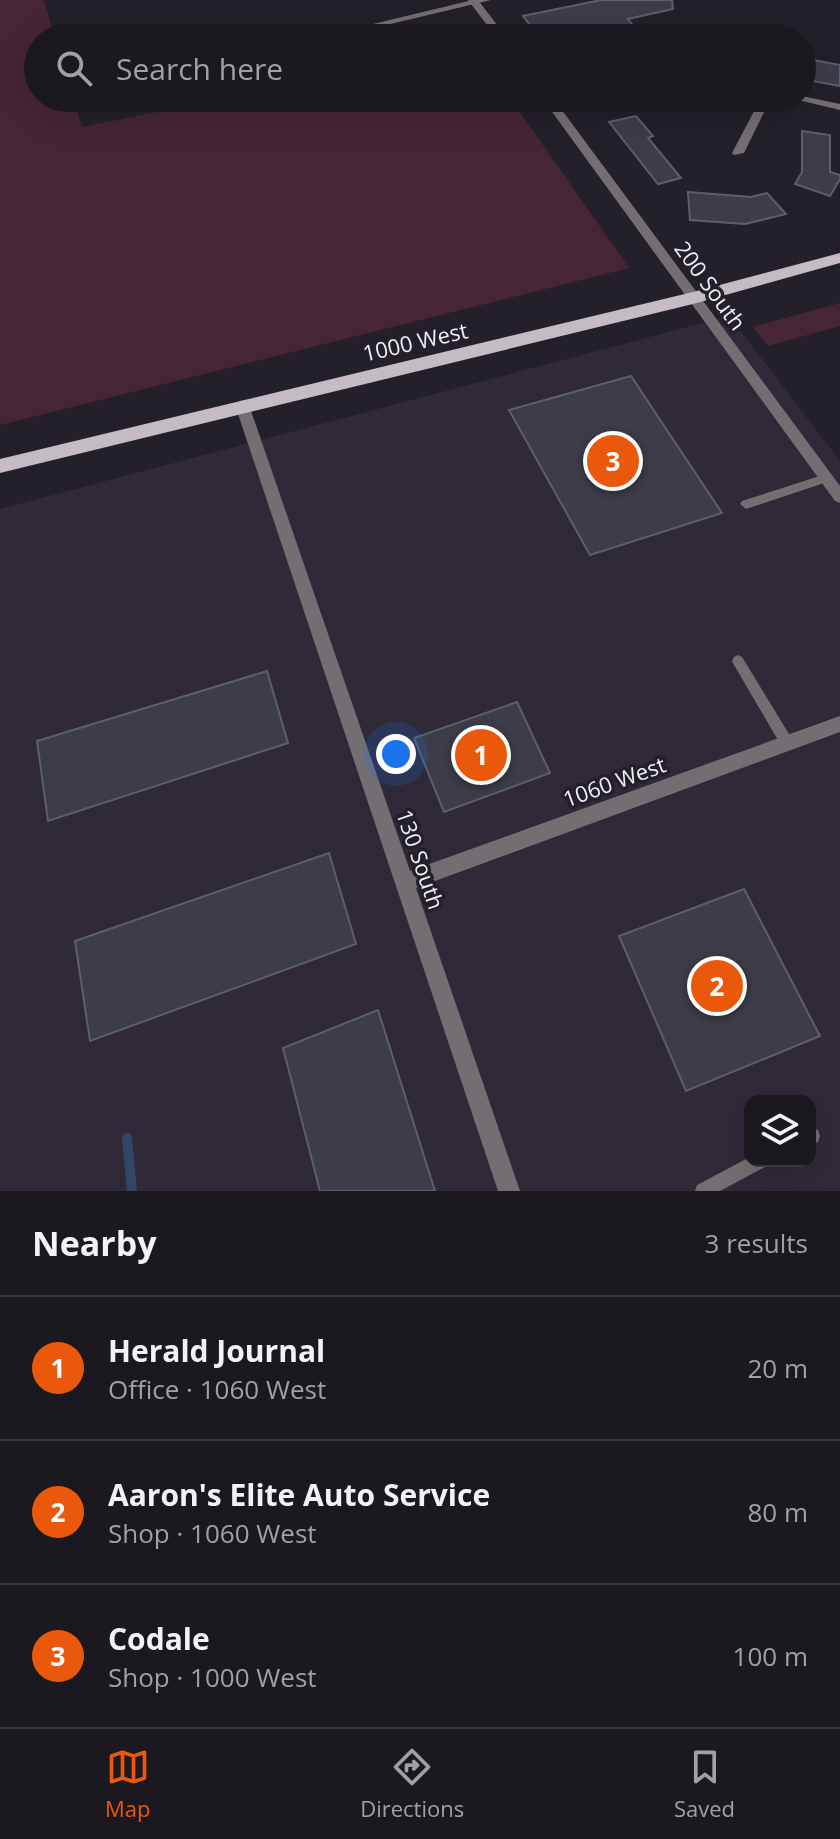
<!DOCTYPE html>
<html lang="en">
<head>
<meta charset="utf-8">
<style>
  body { margin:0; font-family:"Open Sans",sans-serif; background:#242129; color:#f1f3f6 }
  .controls { position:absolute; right:24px; bottom:24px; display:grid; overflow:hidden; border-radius:16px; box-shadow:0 8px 32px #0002 }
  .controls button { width:72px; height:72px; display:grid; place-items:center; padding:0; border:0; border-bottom:2px solid #39373e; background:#1b1820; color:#f1f3f6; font:40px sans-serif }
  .you { position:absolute; left:396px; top:754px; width:28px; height:28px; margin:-20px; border:6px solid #fff; border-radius:50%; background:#1a73e8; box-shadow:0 0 0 12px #1a73e833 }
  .badge { display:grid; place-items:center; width:52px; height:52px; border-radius:50%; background:#ea580c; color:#fff; font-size:26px; font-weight:700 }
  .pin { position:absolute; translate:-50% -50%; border:4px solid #fff; box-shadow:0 2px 8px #0006 }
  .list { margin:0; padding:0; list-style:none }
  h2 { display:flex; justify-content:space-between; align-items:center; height:104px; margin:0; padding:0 32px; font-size:34px }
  h2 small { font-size:26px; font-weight:400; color:#a0a0a5 }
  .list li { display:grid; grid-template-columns:52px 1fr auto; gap:24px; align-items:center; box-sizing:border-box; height:144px; padding:0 32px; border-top:2px solid #39373e }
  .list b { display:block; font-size:30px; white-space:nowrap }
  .list p { margin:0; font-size:26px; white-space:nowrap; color:#a0a0a5 }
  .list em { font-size:26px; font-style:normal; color:#a0a0a5 }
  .icon { flex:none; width:44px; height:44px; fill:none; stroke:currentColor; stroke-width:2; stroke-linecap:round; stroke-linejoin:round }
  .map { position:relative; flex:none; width:840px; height:1191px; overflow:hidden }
  .search { position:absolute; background:#1b1820; box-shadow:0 8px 32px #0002; left:24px; right:24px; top:24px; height:88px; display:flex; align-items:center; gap:20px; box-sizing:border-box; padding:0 28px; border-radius:44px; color:#a0a0a5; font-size:30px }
  .sheet { height:536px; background:#1b1820 }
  nav { display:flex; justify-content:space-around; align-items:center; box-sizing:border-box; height:112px; border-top:2px solid #39373e; background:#1b1820; font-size:22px; color:#a0a0a5 }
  nav a { display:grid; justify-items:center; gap:4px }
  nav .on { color:#ea580c }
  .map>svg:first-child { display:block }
  .built { fill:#302938; fill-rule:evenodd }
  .green { fill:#462534 }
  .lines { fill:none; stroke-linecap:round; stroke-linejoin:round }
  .stream { stroke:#324666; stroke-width:10 }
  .building { fill:#3c3d48; stroke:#5d5e6b; stroke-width:2 }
  .service { fill:#736e72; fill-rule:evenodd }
  .minor { fill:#736e72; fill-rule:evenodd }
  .tertiary { fill:#736e72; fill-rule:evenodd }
  .primary { fill:#c5bbc4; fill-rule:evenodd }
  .labels { text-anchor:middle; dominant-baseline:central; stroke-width:7; stroke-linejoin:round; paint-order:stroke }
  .street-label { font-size:22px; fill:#f1eef5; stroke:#24202a }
</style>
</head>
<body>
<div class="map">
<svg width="840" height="1191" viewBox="0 0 840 1191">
  <rect width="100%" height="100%" fill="#24202a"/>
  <path class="built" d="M 729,316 L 840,461 L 840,1191 L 0,1191 L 0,509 ZM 750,1101 L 810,1101 L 810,1161 L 750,1161 Z"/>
  <path class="green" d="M 0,0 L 44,0 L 55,38 L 38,38 L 38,98 L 73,98 L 82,127 L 225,98 L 510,98 L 629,268 L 0,425 Z
    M 840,303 L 840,326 L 768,346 L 753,327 Z"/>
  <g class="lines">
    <path class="stream" d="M 127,1138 L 132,1191"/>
  </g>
  <path class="building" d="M 601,0 L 672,0 L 673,9 L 628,19 L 643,38 L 540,38 L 523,16 Z
    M 802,58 L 840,65 L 840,86 L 802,79 Z
    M 636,116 L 653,136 L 648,138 L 681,178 L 658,184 L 609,122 Z
    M 802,131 L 830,135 L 830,172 L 840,175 L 840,179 L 830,196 L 795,184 L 802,172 Z
    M 688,192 L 751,197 L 767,193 L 786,214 L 745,224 L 690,220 Z
    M 631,376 L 722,513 L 590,555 L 509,410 Z
    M 267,671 L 288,743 L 48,821 L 37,741 Z
    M 517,702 L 550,773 L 444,812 L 414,738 Z
    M 329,853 L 356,944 L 90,1041 L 75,941 Z
    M 744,889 L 820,1036 L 686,1091 L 619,936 Z
    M 378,1010 L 435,1191 L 320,1191 L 283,1048 Z"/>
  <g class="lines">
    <path class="service" d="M 826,474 L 832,478 L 830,481 L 746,509 L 740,504 L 742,501 Z
      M 738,655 L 742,657 L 792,739 L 794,743 L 792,747 L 787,749 L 782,747 L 734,665 L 732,661 L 734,657 Z
      M 812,1128 L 818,1130 L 820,1136 L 818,1142 L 810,1145 L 810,1129 Z
      M 750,1157 L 750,1161 L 767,1161 L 765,1167 L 720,1191 L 695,1191 L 697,1185 Z"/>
    <path class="minor" d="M 473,0 L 491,0 L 353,33 L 348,30 Z
      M 802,96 L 840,104 L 840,110 L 790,98 Z
      M 761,98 L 771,98 L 744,153 L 734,155 L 732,153 Z
      M 242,400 L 249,405 L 410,871 L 840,716 L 840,732 L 416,888 L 520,1191 L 498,1191 L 235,405 Z"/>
    <path class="tertiary" d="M 468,0 L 478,0 L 507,38 L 497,38 Z
      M 542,98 L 553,98 L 840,486 L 840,503 L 835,501 Z"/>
    <path class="primary" d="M 840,253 L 840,263 L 693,304 L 0,473 L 0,459 L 693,292 Z"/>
  </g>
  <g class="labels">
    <g class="street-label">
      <text transform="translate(711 285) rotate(54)">200 South</text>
      <text transform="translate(415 341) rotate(-13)">1000 West</text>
      <text transform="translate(614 781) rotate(-20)">1060 West</text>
      <text transform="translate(421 859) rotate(71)">130 South</text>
    </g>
  </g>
</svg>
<div class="controls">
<button><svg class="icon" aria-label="layers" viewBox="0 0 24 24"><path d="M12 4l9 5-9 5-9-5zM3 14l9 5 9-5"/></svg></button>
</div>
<div class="you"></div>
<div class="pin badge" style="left:481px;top:755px">1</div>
<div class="pin badge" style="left:717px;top:986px">2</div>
<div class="pin badge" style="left:613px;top:461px">3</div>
<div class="search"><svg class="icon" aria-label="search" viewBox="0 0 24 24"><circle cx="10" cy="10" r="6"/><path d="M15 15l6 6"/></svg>Search here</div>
</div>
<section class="sheet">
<h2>Nearby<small>3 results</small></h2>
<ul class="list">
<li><span class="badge">1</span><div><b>Herald Journal</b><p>Office · 1060 West</p></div><em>20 m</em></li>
<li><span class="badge">2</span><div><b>Aaron's Elite Auto Service</b><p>Shop · 1060 West</p></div><em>80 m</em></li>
<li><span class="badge">3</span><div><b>Codale</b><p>Shop · 1000 West</p></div><em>100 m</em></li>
</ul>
</section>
<nav>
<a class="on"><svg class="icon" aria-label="map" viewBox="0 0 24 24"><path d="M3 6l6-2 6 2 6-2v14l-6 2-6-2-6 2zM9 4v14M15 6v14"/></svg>Map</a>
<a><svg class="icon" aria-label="directions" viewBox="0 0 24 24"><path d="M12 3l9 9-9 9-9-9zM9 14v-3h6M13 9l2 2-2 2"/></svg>Directions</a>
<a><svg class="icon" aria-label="saved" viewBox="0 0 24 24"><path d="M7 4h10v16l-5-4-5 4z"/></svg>Saved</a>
</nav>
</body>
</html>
